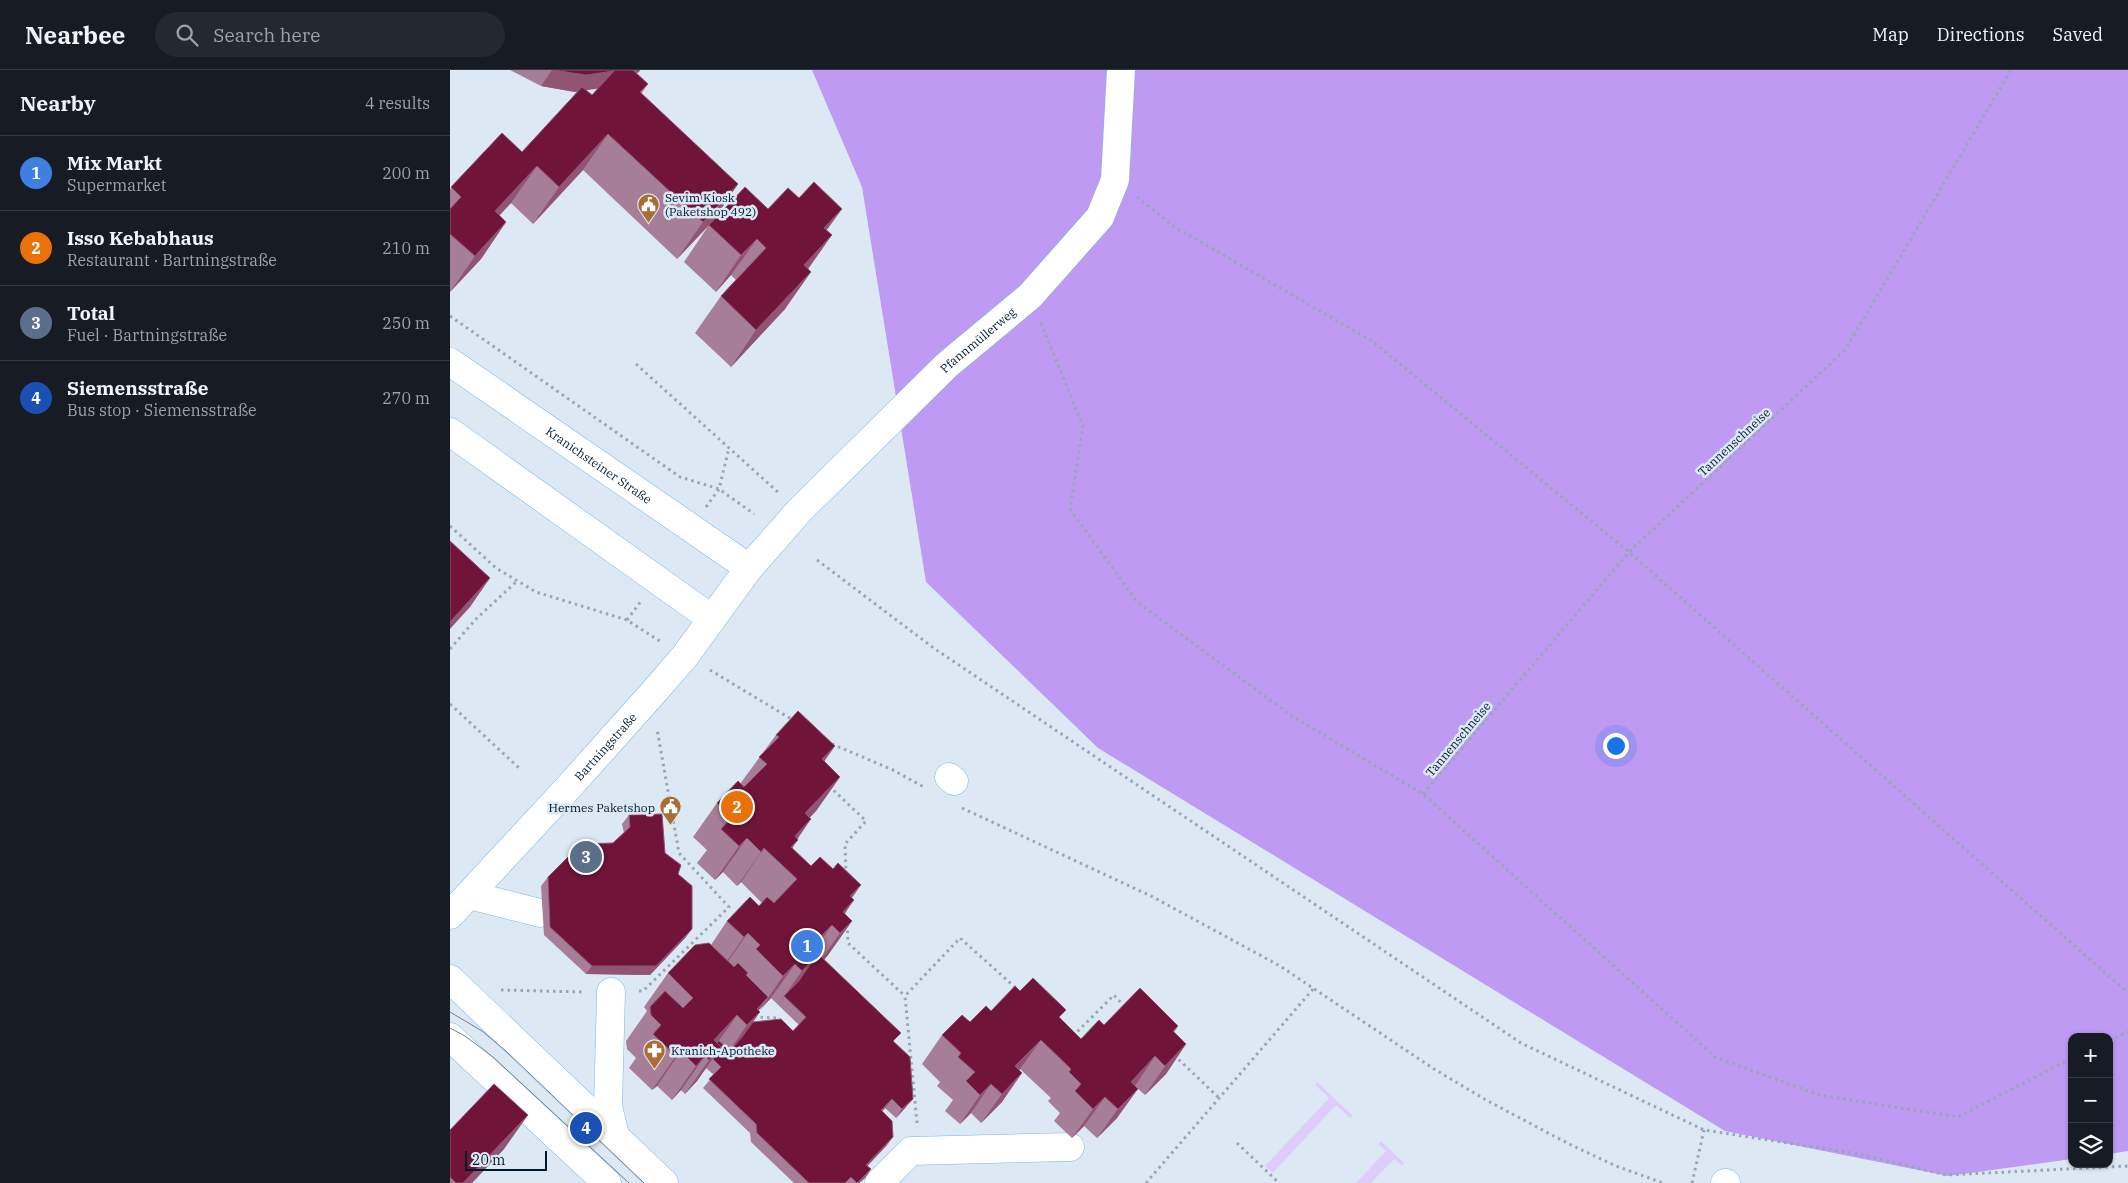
<!DOCTYPE html>
<html lang="en">
<head>
<meta charset="utf-8">
<style>
  body { margin:0; font-family:"IBM Plex Serif",serif; background:#242831; color:#f1f3f6 }
  .controls { position:absolute; right:15px; bottom:15px; display:grid; overflow:hidden; border-radius:10px; box-shadow:0 1px 4px #0004 }
  .controls button { width:45px; height:45px; display:grid; place-items:center; padding:0; border:0; border-bottom:1px solid #363941; background:#171b24; color:#f1f3f6; font:25px sans-serif }
  .scale { position:absolute; left:15px; bottom:12px; width:82px; box-sizing:border-box; padding-left:5px; border:2px solid #001a2d; border-top:0; font-size:14px; line-height:18px; white-space:nowrap; color:#001a2d; -webkit-text-stroke:4px #dce9f4; paint-order:stroke }
  .you { position:absolute; left:1165px; top:675px; width:18px; height:18px; margin:-12px; border:4px solid #fff; border-radius:50%; background:#1a73e8; box-shadow:0 0 0 8px #1a73e833 }
  .badge { display:grid; place-items:center; width:32px; height:32px; border-radius:50%; background:#ab6e32; color:#fff; font-size:16px; font-weight:700 }
  .pin { position:absolute; translate:-50% -50%; border:2px solid #fff; box-shadow:0 1px 5px #0006 }
  .list { margin:0; padding:0; list-style:none }
  h2 { display:flex; justify-content:space-between; align-items:center; height:65px; margin:0; padding:0 20px; font-size:21px }
  h2 small { font-size:16px; font-weight:400; color:#9ea1a6 }
  .list li { display:grid; grid-template-columns:32px 1fr auto; gap:15px; align-items:center; box-sizing:border-box; height:75px; padding:0 20px; border-top:1px solid #363941 }
  .list b { display:block; font-size:19px; white-space:nowrap }
  .list p { margin:0; font-size:16px; white-space:nowrap; color:#9ea1a6 }
  .list em { font-size:16px; font-style:normal; color:#9ea1a6 }
  .icon { flex:none; width:28px; height:28px; fill:none; stroke:currentColor; stroke-width:2; stroke-linecap:round; stroke-linejoin:round }
  .map { position:relative; flex:none; width:1678px; height:1113px; overflow:hidden }
  header { display:flex; align-items:center; gap:30px; box-sizing:border-box; height:70px; padding:0 25px; background:#171b24; border-bottom:1px solid #363941 }
  header strong { font-size:24px }
  nav { display:flex; gap:28px; margin-inline-start:auto; font-size:18px }
  .search { width:350px; height:45px; background:#242831; display:flex; align-items:center; gap:12px; box-sizing:border-box; padding:0 18px; border-radius:28px; color:#9ea1a6; font-size:19px }
  main { display:flex }
  aside { flex:1; background:#171b24 }
  .map>svg:first-child { display:block }
  .green { fill:#decdfb }
  .forest { fill:#be9af3 }
  .lines { fill:none; stroke-linecap:round; stroke-linejoin:round }
  .minor-casing { stroke:#73b8eb; stroke-width:29 }
  .major-casing { stroke:#73b8eb; stroke-width:29 }
  .path { stroke:#96a7b4; stroke-width:3; stroke-dasharray:2.5 4; stroke-linecap:butt }
  .minor { stroke:#fff; stroke-width:28 }
  .major { stroke:#fff; stroke-width:28 }
  .tram { stroke:#6d808f; stroke-width:1 }
  .wall { fill:#a67e97; fill-rule:evenodd }
  .shaded-wall { fill:#915472 }
  .building { fill:#71143a; stroke:#915472 }
  .labels { text-anchor:middle; dominant-baseline:central; stroke-width:5; stroke-linejoin:round; paint-order:stroke }
  .poi-label { font-size:12px; fill:#001a2d; stroke:#dce9f4; text-anchor:start }
  .street-label { font-size:12px; fill:#001a2d; stroke:#dce9f4 }
</style>
</head>
<body>
<header>
<strong>Nearbee</strong>
<div class="search"><svg class="icon" aria-label="search" viewBox="0 0 24 24"><circle cx="10" cy="10" r="6"/><path d="M15 15l6 6"/></svg>Search here</div>
<nav><a>Map</a><a>Directions</a><a>Saved</a></nav>
</header>
<main>
<aside>
<h2>Nearby<small>4 results</small></h2>
<ul class="list">
<li><span class="badge" style="background:#3f7fe0">1</span><div><b>Mix Markt</b><p>Supermarket</p></div><em>200 m</em></li>
<li><span class="badge" style="background:#e8710a">2</span><div><b>Isso Kebabhaus</b><p>Restaurant · Bartningstraße</p></div><em>210 m</em></li>
<li><span class="badge" style="background:#5c6f8a">3</span><div><b>Total</b><p>Fuel · Bartningstraße</p></div><em>250 m</em></li>
<li><span class="badge" style="background:#1a4fb4">4</span><div><b>Siemensstraße</b><p>Bus stop · Siemensstraße</p></div><em>270 m</em></li>
</ul>
</aside>
<div class="map">
<svg width="1678" height="1113" viewBox="0 0 1678 1113">
  <rect width="100%" height="100%" fill="#dce9f4"/>
  <path class="green" d="M 867,1012 L 903,1046 L 900,1048 L 886,1035 L 823,1103 L 815,1096 L 879,1028 L 865,1015 Z
    M 931,1071 L 954,1093 L 952,1096 L 944,1089 L 921,1113 L 906,1113 L 936,1081 L 928,1074 Z"/>
  <path class="forest" d="M 362,0 L 1678,0 L 1678,1081 L 1659,1084 L 1659,967 L 1622,967 L 1622,1089 L 1498,1106 L 1275,1061 L 648,678 L 476,512 L 412,117 Z"/>
  <g class="lines">
    <defs>
      <g id="minor">
        <path d="M 19,825 L 90,843"/>
        <path id="s1" d="M 0,845 L 117,719 L 202,624 L 235,586 L 299,498 L 349,441 L 497,295 L 580,226 L 650,147 L 665,110 L 671,0"/>
        <path d="M 0,909 L 214,1113"/>
        <path d="M 161,922 L 158,1036 L 165,1066"/>
        <path d="M 0,967 L 157,1113"/>
        <path d="M 429,1113 L 461,1081 L 620,1077"/>
      </g>
      <g id="major">
        <path id="s2" d="M 0,292 L 299,498"/>
        <path d="M 0,362 L 262,549"/>
        <path d="M 499,707 L 504,711"/>
        <path d="M 1275,1113 L 1276,1113"/>
      </g>
    </defs>
    <use href="#minor" class="minor-casing"/>
    <use href="#major" class="major-casing"/>
    <path class="path" d="M 687,127 L 723,156 L 922,271 L 1179,482 L 1678,923
      M 0,246 L 230,407 L 269,419 L 304,444
      M 591,253 L 633,356 L 620,439 L 687,532 L 842,646 L 973,724 L 1265,987 L 1369,1025 L 1508,1047 L 1622,988
      M 186,294 L 330,424
      M 256,437 L 269,419 L 279,378
      M 0,456 L 46,498 L 86,522 L 177,550 L 211,572
      M 367,490 L 485,579 L 1071,973 L 1254,1060 L 1408,1084 L 1496,1105 L 1678,1096
      M 177,550 L 191,531
      M 0,579 L 25,550 L 67,511
      M 260,600 L 343,650
      M 0,634 L 69,698
      M 382,674 L 443,700 L 474,717
      M 379,716 L 416,751 L 395,774 L 396,803
      M 973,724 L 1179,482 L 1395,280 L 1561,0
      M 512,738 L 703,827 L 830,896 L 984,999 L 1036,1030 L 1119,1074 L 1166,1096 L 1213,1113
      M 397,854 L 398,873 L 455,926
      M 51,920 L 135,922
      M 189,921 L 193,921 L 279,837 L 229,783 L 207,659
      M 304,947 L 328,948 L 331,951
      M 623,966 L 664,925 L 675,937
      M 1659,970 L 1678,962
      M 724,985 L 769,1028
      M 467,1053 L 455,926 L 510,868 L 567,919
      M 787,1073 L 829,1113
      M 696,1113 L 864,918
      M 1242,1113 L 1254,1060"/>
    <use href="#minor" class="minor"/>
    <use href="#major" class="major"/>
    <path class="tram" d="M 0,942 L 32,961 L 57,982 L 194,1113
      M 0,958 L 15,966 L 43,987 L 179,1113"/>
  </g>
  <path class="wall" d="M 60,0 L 190,0 L 186,3 L 198,14 L 191,24 L 288,114 L 263,151 L 227,189 L 133,100 L 83,154 L 61,133 L 49,146 L 56,152 L 31,189 L 0,222 L 0,119 L 52,63 L 72,82 L 128,21 L 125,22 L 91,16 ZM 148,18 L 142,25 L 136,20 L 140,19 Z
    M 318,139 L 377,160 L 358,199 L 335,239 L 281,297 L 245,263 L 271,226 L 286,210 L 281,205 L 266,222 L 234,192 L 259,155 Z
    M 326,665 L 385,676 L 374,691 L 390,707 L 366,741 L 359,748 L 342,778 L 361,796 L 402,827 L 395,844 L 402,851 L 378,885 L 374,890 L 444,972 L 456,1037 L 446,1048 L 435,1038 L 432,1041 L 437,1075 L 417,1096 L 421,1099 L 415,1108 L 409,1113 L 344,1113 L 301,1072 L 300,1063 L 253,1018 L 264,1005 L 256,998 L 247,1011 L 235,1024 L 231,1020 L 222,1030 L 207,1016 L 202,1020 L 179,998 L 186,988 L 177,979 L 176,971 L 197,941 L 194,937 L 218,903 L 261,875 L 277,851 L 309,836 L 312,833 L 291,812 L 287,816 L 273,802 L 265,810 L 247,793 L 257,780 L 243,767 L 267,733 L 290,714 ZM 321,928 L 349,955 L 343,961 L 303,952 L 309,940 Z
    M 179,745 L 215,783 L 228,804 L 236,867 L 200,905 L 136,904 L 94,865 L 91,816 L 98,807 L 163,773 L 174,763 L 172,754 Z
    M 570,921 L 610,948 L 631,969 L 654,955 L 728,956 L 724,962 L 736,974 L 716,1004 L 695,1025 L 685,1016 L 667,1048 L 647,1068 L 634,1056 L 622,1068 L 604,1051 L 610,1043 L 598,1031 L 601,1028 L 570,999 L 552,1032 L 531,1053 L 521,1043 L 510,1054 L 495,1041 L 503,1030 L 487,1016 L 490,1012 L 472,994 L 492,965 L 520,952 L 541,941 Z
    M 78,1045 L 54,1079 L 22,1113 L 0,1113 L 0,1060 Z"/>
  <path class="shaded-wall" d="M 102,0 L 190,0 L 189,2 L 158,17 L 125,22 L 91,16 Z
    M 158,64 L 133,100 L 83,154 L 109,117 Z
    M 87,96 L 61,133 L 19,178 L 45,141 Z
    M 288,114 L 263,151 L 227,189 L 253,152 Z
    M 392,139 L 366,175 L 374,158 Z
    M 56,152 L 31,189 L 0,222 L 25,186 Z
    M 382,165 L 356,202 L 354,195 Z
    M 307,169 L 281,205 L 266,222 L 291,185 Z
    M 361,202 L 335,239 L 281,297 L 306,260 Z
    M 40,508 L 20,537 L 0,559 L 0,552 Z
    M 385,676 L 361,710 L 372,689 Z
    M 390,707 L 366,741 L 331,778 L 355,743 Z
    M 361,749 L 342,777 L 348,770 L 331,794 L 345,766 Z
    M 297,768 L 273,802 L 265,810 L 289,776 Z
    M 314,778 L 291,812 L 287,816 L 311,782 Z
    M 411,815 L 387,849 L 400,826 Z
    M 404,830 L 385,858 L 393,842 Z
    M 402,851 L 378,885 L 366,897 L 390,863 Z
    M 382,855 L 358,889 L 358,879 Z
    M 242,859 L 236,867 L 200,905 L 136,904 L 142,896 Z
    M 298,863 L 274,897 L 270,901 L 294,867 Z
    M 366,886 L 342,920 L 334,926 L 328,935 L 352,901 Z
    M 345,894 L 321,928 L 310,940 L 333,906 Z
    M 318,927 L 301,951 L 310,942 L 286,976 L 274,989 L 297,955 L 307,939 Z
    M 287,945 L 263,979 L 255,986 L 231,1020 L 222,1030 L 264,970 Z
    M 728,956 L 708,985 L 705,986 L 685,1016 L 681,1012 Z
    M 591,970 L 570,999 L 549,1021 L 565,996 Z
    M 736,974 L 716,1004 L 695,1025 L 715,996 Z
    M 271,977 L 247,1011 L 235,1024 L 259,990 Z
    M 231,981 L 207,1016 L 202,1020 L 226,986 Z
    M 572,1003 L 552,1032 L 531,1053 L 552,1024 Z
    M 541,1014 L 521,1043 L 510,1054 L 530,1025 Z
    M 688,1019 L 667,1048 L 647,1068 L 668,1039 Z
    M 655,1027 L 634,1056 L 622,1068 L 643,1039 Z
    M 442,1029 L 435,1038 L 425,1049 L 431,1040 Z
    M 463,1029 L 456,1037 L 446,1048 L 452,1039 Z
    M 78,1045 L 54,1079 L 22,1113 L 13,1113 Z
    M 443,1067 L 437,1075 L 410,1104 L 416,1095 Z
    M 421,1099 L 415,1108 L 409,1113 L 407,1113 Z"/>
  <path class="building" d="M 103,0 L 165,0 L 164,1 L 136,5 Z
    M 165,0 L 183,0 L 198,14 L 190,22 L 288,114 L 253,152 L 158,64 L 109,117 L 87,96 L 45,141 L 56,152 L 25,186 L 0,164 L 0,139 L 11,127 L 1,117 L 52,63 L 72,82 L 132,17 L 142,25 Z
    M 364,112 L 392,139 L 374,158 L 382,165 L 354,195 L 361,202 L 306,260 L 271,226 L 316,178 L 307,169 L 291,185 L 259,155 L 295,117 L 318,139 L 338,118 L 349,128 Z
    M 0,471 L 40,508 L 0,552 Z
    M 348,641 L 385,676 L 372,689 L 390,707 L 355,743 L 361,749 L 345,766 L 348,770 L 341,777 L 361,796 L 370,787 L 383,799 L 388,793 L 411,815 L 400,826 L 404,830 L 393,842 L 402,851 L 390,863 L 382,855 L 358,879 L 366,886 L 352,901 L 345,894 L 333,906 L 306,879 L 310,875 L 298,863 L 294,867 L 277,851 L 300,827 L 309,836 L 317,827 L 324,833 L 347,809 L 314,778 L 311,782 L 297,768 L 289,776 L 271,759 L 282,747 L 267,733 L 288,711 L 294,717 L 317,694 L 309,687 L 329,667 L 326,665 Z
    M 212,744 L 215,783 L 231,795 L 228,804 L 242,816 L 242,859 L 206,896 L 142,896 L 100,857 L 98,807 L 131,774 L 163,773 L 180,757 L 179,745 Z
    M 259,873 L 284,897 L 288,893 L 298,903 L 296,905 L 318,927 L 307,939 L 310,942 L 297,955 L 287,945 L 264,970 L 271,977 L 259,990 L 255,986 L 246,996 L 231,981 L 226,986 L 203,964 L 211,955 L 201,945 L 200,937 L 215,921 L 233,938 L 243,928 L 218,903 L 245,875 Z
    M 364,880 L 451,963 L 443,971 L 460,987 L 463,1029 L 452,1039 L 442,1029 L 431,1040 L 442,1051 L 443,1067 L 416,1095 L 421,1099 L 407,1113 L 401,1107 L 395,1113 L 359,1113 L 307,1063 L 306,1054 L 259,1009 L 271,997 L 263,989 L 271,977 L 267,973 L 269,971 L 280,981 L 292,967 L 303,952 L 331,949 L 343,961 L 356,947 L 334,926 L 348,912 L 366,886 L 362,882 Z
    M 583,908 L 616,940 L 609,947 L 631,969 L 649,950 L 654,955 L 690,918 L 728,956 L 723,961 L 736,974 L 715,996 L 705,986 L 681,1012 L 688,1019 L 668,1039 L 655,1027 L 643,1039 L 625,1021 L 631,1014 L 619,1002 L 621,999 L 591,970 L 565,996 L 572,1003 L 552,1024 L 541,1014 L 530,1025 L 516,1011 L 525,1002 L 508,987 L 511,983 L 492,965 L 512,945 L 520,952 L 536,936 L 541,941 L 565,916 L 570,921 Z
    M 44,1014 L 78,1045 L 13,1113 L 6,1113 L 0,1107 L 0,1060 Z"/>
  <defs>
    <symbol id="civic-pin" viewBox="-11 -11 22 30"><path d="M0 17L-7.5 6A9.5 9.5 0 1 1 7.5 6Z" fill="#ab6e32" stroke="#dce9f4"/><path d="M-.6-6.5H3V-4.5H.6V-3L4-1V1h2V6H-6V1h2V-1L-.6-3ZM-1.2 2.5V6h2.4V2.5Z" fill="#fff"/></symbol>
    <symbol id="pharmacy-pin" viewBox="-11 -11 22 30"><path d="M0 17L-7.5 6A9.5 9.5 0 1 1 7.5 6Z" fill="#ab6e32" stroke="#dce9f4"/><path d="M-2-6h4v4h4v4h-4v4h-4v-4h-4v-4h4Z" fill="#fff"/></symbol>
  </defs>
  <g fill-rule="evenodd">
    <use href="#civic-pin" x="186" y="122" width="25" height="34"/>
    <use href="#civic-pin" x="208" y="724" width="25" height="34"/>
    <use href="#pharmacy-pin" x="192" y="968" width="25" height="34"/>
  </g>
  <g class="labels">
    <g class="poi-label">
      <text x="215" y="127">Sevim Kiosk<tspan x="215" dy="14">(Paketshop 492)</tspan></text>
      <text x="205" y="737" text-anchor="end">Hermes Paketshop</text>
      <text x="221" y="980">Kranich-Apotheke</text>
    </g>
    <g class="street-label">
      <text stroke="none"><textPath href="#s1" startOffset="782">Pfannmüllerweg</textPath></text>
      <text transform="translate(1284 372) rotate(-43)">Tannenschneise</text>
      <text stroke="none"><textPath href="#s2" startOffset="181">Kranichsteiner Straße</textPath></text>
      <text transform="translate(1008 669) rotate(-50)">Tannenschneise</text>
      <text stroke="none"><textPath href="#s1" startOffset="229">Bartningstraße</textPath></text>
    </g>
  </g>
</svg>
<div class="controls">
<button>+</button>
<button>−</button>
<button><svg class="icon" aria-label="layers" viewBox="0 0 24 24"><path d="M12 4l9 5-9 5-9-5zM3 14l9 5 9-5"/></svg></button>
</div>
<div class="scale">20 m</div>
<div class="you"></div>
<div class="pin badge" style="left:357px;top:876px;background:#3f7fe0">1</div>
<div class="pin badge" style="left:287px;top:737px;background:#e8710a">2</div>
<div class="pin badge" style="left:136px;top:787px;background:#5c6f8a">3</div>
<div class="pin badge" style="left:136px;top:1058px;background:#1a4fb4">4</div>
</div>
</main>
</body>
</html>
